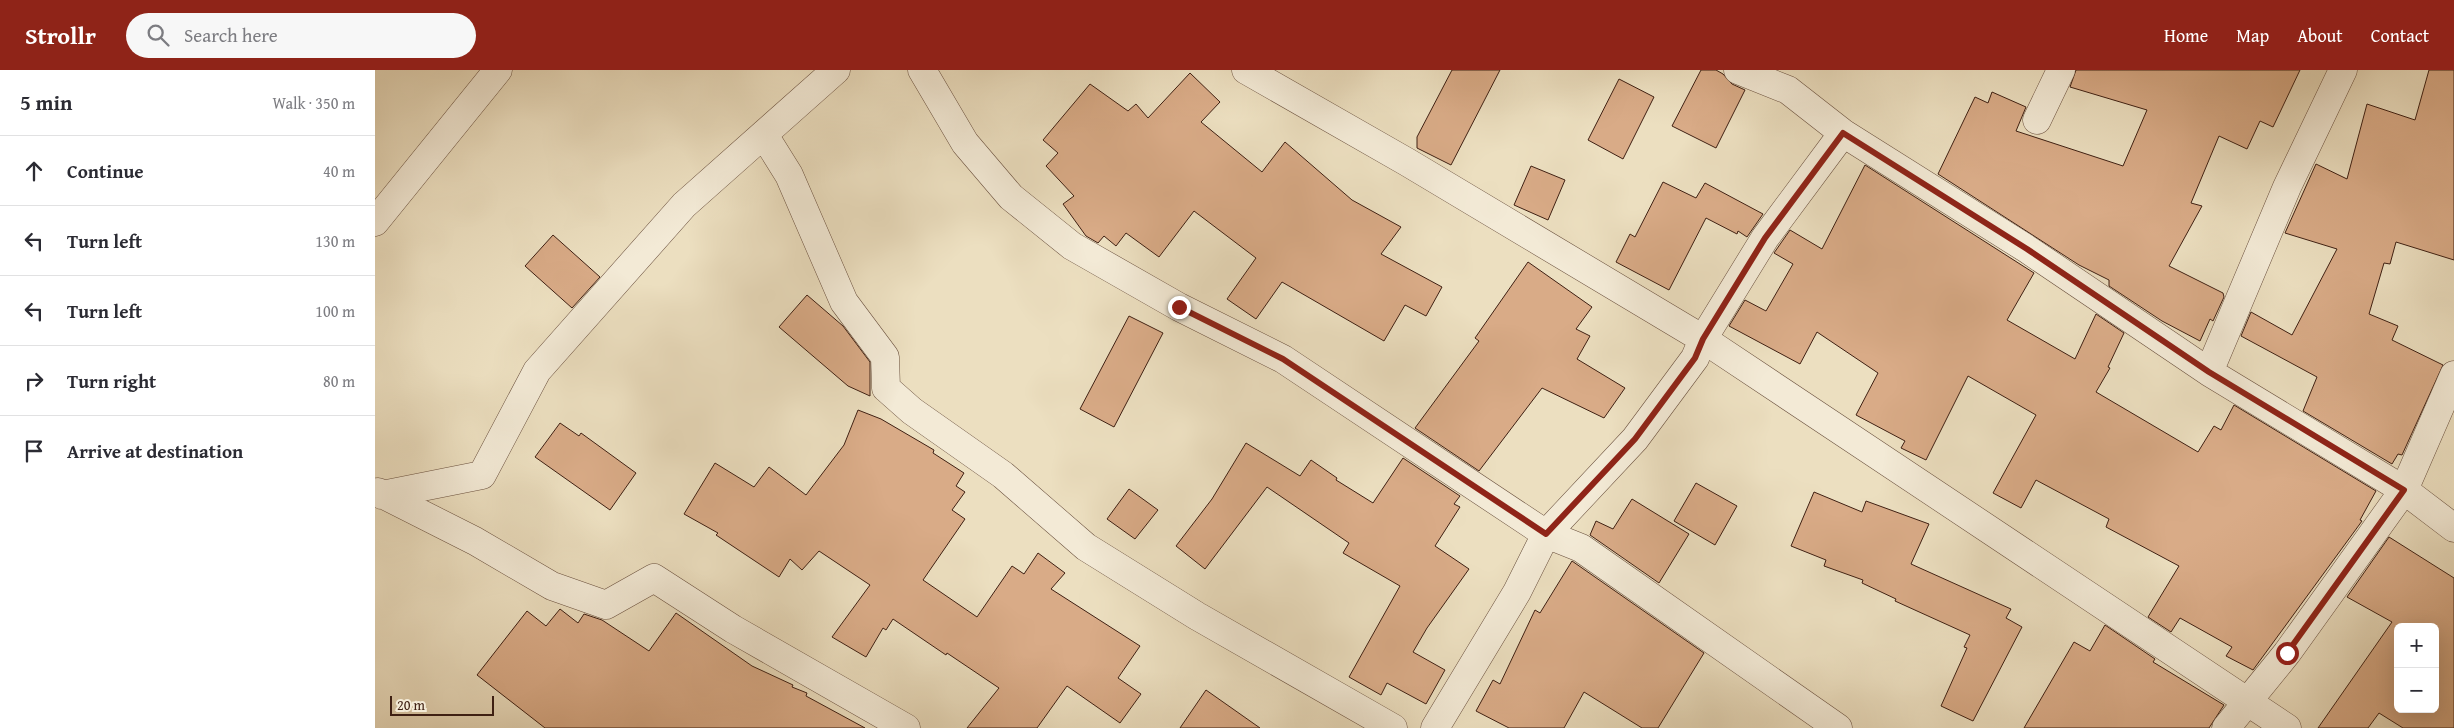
<!DOCTYPE html>
<html lang="en">
<head>
<meta charset="utf-8">
<style>
  body { margin:0; font-family:"Gentium Book Plus",serif; background:#f7f7f7; color:#2b2b33 }
  .controls { position:absolute; right:15px; bottom:15px; display:grid; overflow:hidden; border-radius:8px; box-shadow:0 5px 20px #0002 }
  .controls button { width:45px; height:45px; display:grid; place-items:center; padding:0; border:0; border-bottom:1px solid #e1e1e2; background:#fff; color:#2b2b33; font:25px sans-serif }
  .scale { position:absolute; left:15px; bottom:12px; width:104px; box-sizing:border-box; padding-left:5px; border:2px solid #3f2013; border-top:0; font-size:14px; line-height:18px; white-space:nowrap; color:#3f2013; -webkit-text-stroke:4px #f3ead6; paint-order:stroke }
  .stop { position:absolute; width:15px; height:15px; margin:-11px; border:4px solid #8f2418; border-radius:50%; background:#fff }
  .stop.end { background:#8f2418; border-color:#fff; box-shadow:0 1px 5px #0008 }
  .list { margin:0; padding:0; list-style:none }
  h2 { display:flex; justify-content:space-between; align-items:center; height:65px; margin:0; padding:0 20px; font-size:21px }
  h2 small { font-size:16px; font-weight:400; color:#7c7c81 }
  .list li { display:grid; grid-template-columns:32px 1fr auto; gap:15px; align-items:center; box-sizing:border-box; height:70px; padding:0 20px; border-top:1px solid #e1e1e2 }
  .list b { display:block; font-size:19px; white-space:nowrap }
  .list em { font-size:16px; font-style:normal; color:#7c7c81 }
  .icon { flex:none; width:28px; height:28px; fill:none; stroke:currentColor; stroke-width:2; stroke-linecap:round; stroke-linejoin:round }
  .map { position:relative; flex:none; width:2079px; height:658px; overflow:hidden }
  header { display:flex; align-items:center; gap:30px; box-sizing:border-box; height:70px; padding:0 25px; background:#8f2418; color:#fff }
  header strong { font-size:24px }
  nav { display:flex; gap:28px; margin-inline-start:auto; font-size:18px }
  .search { width:350px; height:45px; background:#f7f7f7; display:flex; align-items:center; gap:12px; box-sizing:border-box; padding:0 18px; border-radius:28px; color:#7c7c81; font-size:19px }
  main { display:flex }
  aside { flex:1; background:#fff }
  .map>svg:first-child { display:block }
  .building { fill:#d9ab87; stroke:#3f2013; fill-rule:evenodd }
  .lines { fill:none; stroke-linecap:round; stroke-linejoin:round }
  .minor-casing { stroke:#6a503e; stroke-width:29 }
  .minor { stroke:#f3ead6; stroke-width:28 }
  .route { stroke:#8f2418; stroke-width:6 }
</style>
</head>
<body>
<header>
<strong>Strollr</strong>
<div class="search"><svg class="icon" aria-label="search" viewBox="0 0 24 24"><circle cx="10" cy="10" r="6"/><path d="M15 15l6 6"/></svg>Search here</div>
<nav><a>Home</a><a>Map</a><a>About</a><a>Contact</a></nav>
</header>
<main>
<aside>
<h2>5 min<small>Walk · 350 m</small></h2>
<ul class="list">
<li><svg class="icon" aria-label="ahead" viewBox="0 0 24 24"><path d="M12 20V5M6 11l6-6 6 6"/></svg><div><b>Continue</b></div><em>40 m</em></li>
<li><svg class="icon" aria-label="left" viewBox="0 0 24 24"><path d="M17 20v-9H6M10 6l-5 5 5 5"/></svg><div><b>Turn left</b></div><em>130 m</em></li>
<li><svg class="icon" aria-label="left" viewBox="0 0 24 24"><path d="M17 20v-9H6M10 6l-5 5 5 5"/></svg><div><b>Turn left</b></div><em>100 m</em></li>
<li><svg class="icon" aria-label="right" viewBox="0 0 24 24"><path d="M7 20v-9h11M14 6l5 5-5 5"/></svg><div><b>Turn right</b></div><em>80 m</em></li>
<li><svg class="icon" aria-label="arrive" viewBox="0 0 24 24"><path d="M6 21V4h12l-3 4 3 4H6"/></svg><div><b>Arrive at destination</b></div></li>
</ul>
</aside>
<div class="map">
<svg width="2079" height="658" viewBox="0 0 2079 658">
  <rect width="100%" height="100%" fill="#ecdfc0"/>
  <filter id="stains"><feTurbulence type="fractalNoise" baseFrequency=".004" numOctaves="4"/><feColorMatrix values="0 0 0 0 .2 0 0 0 0 .09 0 0 0 0 .02 0 0 0 .5 -.17"/></filter>
  <radialGradient id="worn" r=".72"><stop offset=".6" stop-color="#630" stop-opacity="0"/><stop offset="1" stop-color="#630" stop-opacity=".3"/></radialGradient>
  <path class="building" d="M 1077,0 L 1125,0 L 1076,95 L 1042,78 L 1042,67 Z
    M 1326,0 L 1341,0 L 1348,4 L 1357,14 L 1370,20 L 1341,78 L 1297,56 Z
    M 1701,0 L 1925,0 L 1898,57 L 1885,51 L 1872,79 L 1844,66 L 1816,133 L 1827,136 L 1794,196 L 1848,223 L 1849,227 L 1838,251 L 1835,249 L 1825,271 L 1787,251 L 1734,216 L 1734,210 L 1704,195 L 1563,104 L 1600,27 L 1613,33 L 1617,22 L 1651,37 L 1641,61 L 1748,96 L 1772,40 L 1695,17 Z
    M 2054,0 L 2079,0 L 2079,190 L 2021,172 L 2015,194 L 2009,193 L 1994,244 L 2023,256 L 2017,270 L 2068,295 L 2027,385 L 2023,384 L 2017,394 L 1928,341 L 1942,307 L 1866,266 L 1876,242 L 1917,265 L 1962,179 L 1910,163 L 1941,94 L 1972,109 L 1992,34 L 2040,50 Z
    M 815,3 L 845,32 L 826,52 L 887,102 L 910,72 L 977,130 L 1026,157 L 1006,184 L 1067,217 L 1051,246 L 1030,235 L 1009,271 L 907,212 L 881,249 L 852,229 L 881,188 L 819,141 L 784,187 L 751,163 L 741,176 L 729,166 L 723,173 L 711,166 L 688,134 L 699,126 L 671,96 L 683,83 L 668,70 L 715,14 L 753,41 L 761,34 L 773,48 Z
    M 1244,9 L 1279,27 L 1248,89 L 1213,70 Z
    M 1490,95 L 1659,203 L 1632,250 L 1700,289 L 1721,244 L 1749,263 L 1733,297 L 1735,298 L 1721,322 L 1823,382 L 1839,356 L 1846,360 L 1859,335 L 2001,421 L 1985,450 L 1987,451 L 1878,600 L 1851,586 L 1857,577 L 1805,548 L 1796,562 L 1773,547 L 1804,496 L 1731,457 L 1734,449 L 1661,410 L 1646,438 L 1618,423 L 1661,345 L 1593,306 L 1551,390 L 1526,378 L 1530,371 L 1481,345 L 1503,303 L 1442,262 L 1425,294 L 1354,256 L 1370,230 L 1391,241 L 1418,194 L 1399,183 L 1415,160 L 1447,179 Z
    M 1156,96 L 1190,110 L 1173,150 L 1139,135 Z
    M 1288,112 L 1321,128 L 1330,113 L 1388,144 L 1372,167 L 1363,161 L 1362,164 L 1331,148 L 1294,220 L 1241,192 L 1255,164 L 1260,167 Z
    M 178,165 L 225,207 L 197,238 L 150,196 Z
    M 1153,192 L 1217,237 L 1201,259 L 1215,266 L 1202,289 L 1250,318 L 1229,348 L 1167,318 L 1104,401 L 1040,358 L 1104,271 L 1100,268 Z
    M 432,225 L 468,256 L 495,292 L 495,326 L 473,316 L 404,257 Z
    M 754,246 L 788,263 L 739,357 L 705,339 Z
    M 483,340 L 506,349 L 559,380 L 558,383 L 589,403 L 581,416 L 590,422 L 577,440 L 590,449 L 548,510 L 602,547 L 637,496 L 649,504 L 663,483 L 690,503 L 676,519 L 765,576 L 743,608 L 766,624 L 745,653 L 692,616 L 662,658 L 592,658 L 624,618 L 572,583 L 571,585 L 518,549 L 511,560 L 508,558 L 491,587 L 457,567 L 495,515 L 444,481 L 427,500 L 415,489 L 404,507 L 341,465 L 343,463 L 309,444 L 340,393 L 379,417 L 394,397 L 431,425 L 469,375 Z
    M 185,353 L 204,366 L 206,363 L 261,403 L 235,440 L 160,387 Z
    M 871,373 L 925,406 L 936,390 L 962,408 L 961,410 L 998,433 L 1028,388 L 1085,426 L 1079,434 L 1085,437 L 1060,476 L 1094,499 L 1052,558 L 1038,582 L 1070,600 L 1051,634 L 1012,613 L 1006,625 L 974,607 L 1025,516 L 968,483 L 974,473 L 892,417 L 830,499 L 801,476 L 837,429 Z
    M 1321,413 L 1362,436 L 1340,475 L 1299,451 Z
    M 754,419 L 783,440 L 760,469 L 732,449 Z
    M 1439,422 L 1487,442 L 1491,431 L 1554,454 L 1536,494 L 1636,539 L 1631,548 L 1647,557 L 1598,651 L 1566,636 L 1592,578 L 1589,577 L 1595,565 L 1520,531 L 1521,529 L 1487,513 L 1488,510 L 1449,496 L 1451,490 L 1416,476 Z
    M 1257,429 L 1314,464 L 1284,513 L 1215,465 L 1221,451 L 1238,459 Z
    M 2014,467 L 2079,508 L 2079,658 L 2028,658 L 2004,643 L 1993,658 L 1943,658 L 2017,552 L 1972,527 ZM 2023,557 L 2060,557 L 2060,639 L 2023,639 Z
    M 1197,491 L 1329,583 L 1283,658 L 1267,658 L 1209,622 L 1189,658 L 1134,658 L 1101,641 L 1118,610 L 1125,614 L 1160,540 L 1165,543 Z
    M 185,539 L 203,553 L 209,544 L 227,550 L 274,581 L 301,543 L 377,596 L 418,615 L 417,617 L 432,623 L 431,626 L 490,658 L 170,658 L 102,605 L 152,541 L 171,556 Z
    M 1730,555 L 1780,589 L 1778,592 L 1849,635 L 1834,658 L 1649,658 L 1699,572 L 1715,581 Z
    M 831,620 L 885,658 L 805,658 Z"/>
  <g class="lines">
    <defs>
      <path id="minor" d="M 547,0 L 590,73 L 636,127 L 697,176 L 804,237 L 908,289 L 1171,464 L 1206,478 L 1463,658
        M 871,0 L 1032,92 L 1328,269 L 1912,658
        M 1363,0 L 1413,20 L 1468,63 L 1652,179 L 1834,302 L 2029,420 L 2079,458
        M 1662,50 L 1686,0
        M 389,65 L 414,105 L 469,232 L 510,287 L 511,318 L 537,341 L 628,405 L 711,477 L 822,546 L 1018,658
        M 0,152 L 123,0
        M 1834,302 L 1912,117 L 1968,0
        M 3,422 L 100,471 L 177,516 L 231,535 L 279,508 L 358,559 L 531,658
        M 7,425 L 107,405 L 162,301 L 309,135 L 461,0
        M 1060,658 L 1142,522 L 1171,464 L 1260,369 L 1320,288 L 1328,269 L 1390,168 L 1468,63
        M 1851,658 L 1912,583 L 2029,420 L 2079,305"/>
    </defs>
    <use href="#minor" class="minor-casing"/>
    <use href="#minor" class="minor"/>
  </g>
  <g class="lines">
    <path class="route" d="M 804,237 L 908,289 L 1171,464 L 1260,369 L 1320,288 L 1328,269 L 1390,168 L 1468,63 L 1652,179 L 1834,302 L 2029,420 L 1912,583"/>
  </g>
  <rect width="100%" height="100%" filter="url(#stains)"/>
  <rect width="100%" height="100%" fill="url(#worn)"/>
</svg>
<div class="controls">
<button>+</button>
<button>−</button>
</div>
<div class="scale">20 m</div>
<div class="stop" style="left:1912px;top:583px"></div>
<div class="stop end" style="left:804px;top:237px"></div>
</div>
</main>
</body>
</html>
